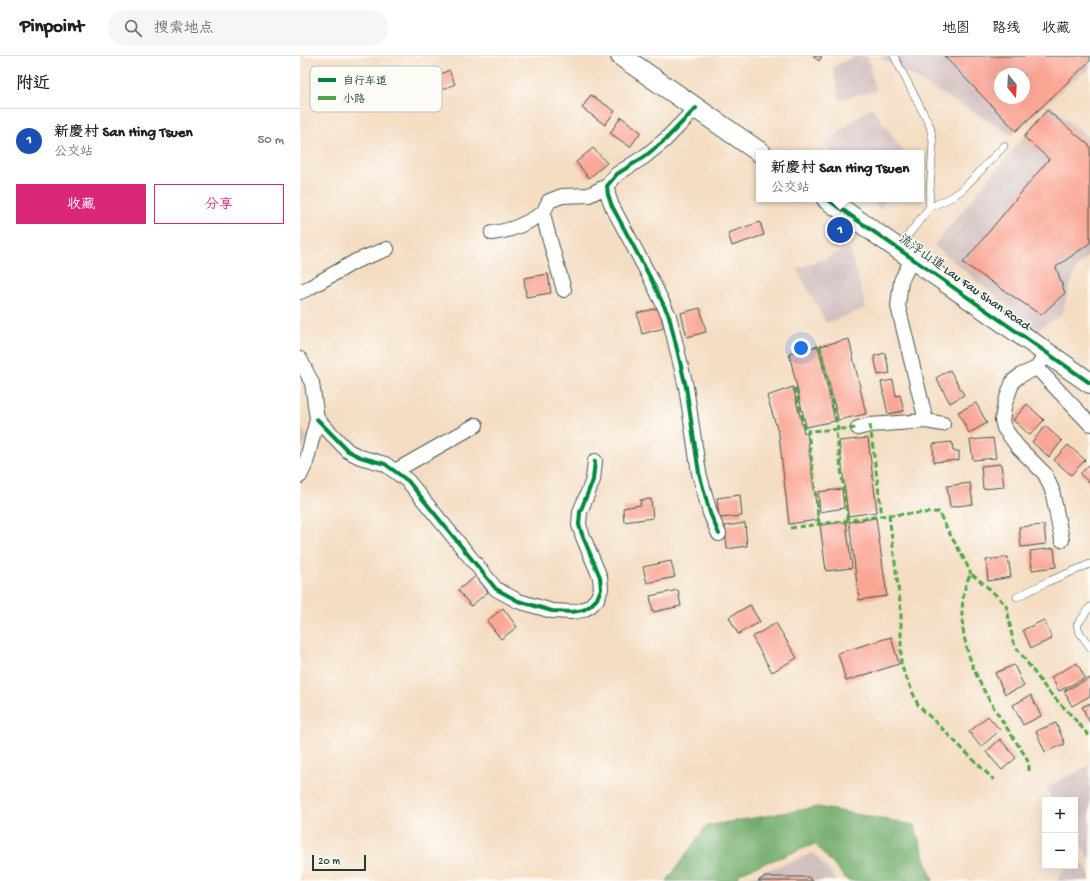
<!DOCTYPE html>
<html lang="zh">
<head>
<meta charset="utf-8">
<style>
  body { margin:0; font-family:"Gochi Hand","LXGW WenKai TC",sans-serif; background:#f6f6f6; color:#202124 }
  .controls { position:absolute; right:12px; bottom:12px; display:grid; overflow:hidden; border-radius:0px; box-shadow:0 4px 16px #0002 }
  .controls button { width:36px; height:36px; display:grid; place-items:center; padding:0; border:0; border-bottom:1px solid #e0e0e0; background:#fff; color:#202124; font:20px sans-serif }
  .compass { position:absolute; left:694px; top:12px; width:36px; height:36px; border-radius:50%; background:#fff; box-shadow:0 4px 16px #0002; rotate:162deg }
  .scale { position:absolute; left:12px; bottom:10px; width:54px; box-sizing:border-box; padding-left:4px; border:2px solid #1f3d34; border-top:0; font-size:11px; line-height:14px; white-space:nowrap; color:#1f3d34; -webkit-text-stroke:3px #fdfcf7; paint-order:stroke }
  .you { position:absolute; left:501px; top:292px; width:14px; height:14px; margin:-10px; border:3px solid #fff; border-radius:50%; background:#1a73e8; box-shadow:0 0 0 6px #1a73e833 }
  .badge { display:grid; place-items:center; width:26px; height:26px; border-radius:50%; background:#db2777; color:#fff; font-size:13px; font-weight:700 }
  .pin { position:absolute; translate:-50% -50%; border:2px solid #fff; box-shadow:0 1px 4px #0006 }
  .popup { position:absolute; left:456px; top:94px; width:168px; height:52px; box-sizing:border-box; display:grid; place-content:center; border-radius:0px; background:#fff; filter:drop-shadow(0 1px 3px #0005); font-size:13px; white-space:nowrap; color:#757577 }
  .popup b { font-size:15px; color:#202124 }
  .popup::after { content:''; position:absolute; left:50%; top:100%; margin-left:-8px; border:8px solid transparent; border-top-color:#fff }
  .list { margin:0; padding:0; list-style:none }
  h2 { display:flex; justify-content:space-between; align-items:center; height:52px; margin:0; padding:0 16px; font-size:17px }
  h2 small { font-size:13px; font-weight:400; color:#757577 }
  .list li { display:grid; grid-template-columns:26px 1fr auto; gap:12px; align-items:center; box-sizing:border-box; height:64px; padding:0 16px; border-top:1px solid #e0e0e0 }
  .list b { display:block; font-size:15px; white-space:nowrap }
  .list p { margin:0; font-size:13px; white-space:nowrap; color:#757577 }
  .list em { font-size:13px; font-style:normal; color:#757577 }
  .actions { display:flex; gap:8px; padding:12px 16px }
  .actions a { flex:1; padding:9px 0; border:1px solid #db2777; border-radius:0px; text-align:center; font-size:14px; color:#db2777 }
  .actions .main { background:#db2777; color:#fff }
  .icon { flex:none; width:22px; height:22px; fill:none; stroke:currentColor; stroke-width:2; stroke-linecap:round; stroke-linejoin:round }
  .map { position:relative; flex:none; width:790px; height:825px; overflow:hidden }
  header { display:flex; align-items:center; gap:24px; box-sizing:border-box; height:56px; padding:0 20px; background:#fff; border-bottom:1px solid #e0e0e0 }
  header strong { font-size:19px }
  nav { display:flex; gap:22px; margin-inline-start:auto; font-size:14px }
  .search { width:280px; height:36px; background:#f6f6f6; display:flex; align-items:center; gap:10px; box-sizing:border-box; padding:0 14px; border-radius:22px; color:#757577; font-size:15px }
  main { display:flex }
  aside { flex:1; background:#fff }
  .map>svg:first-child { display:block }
  .industrial { fill:#d2bfc0; fill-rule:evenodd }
  .forest { fill:#72ac6c; stroke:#487450 }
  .building { fill:#faa695; fill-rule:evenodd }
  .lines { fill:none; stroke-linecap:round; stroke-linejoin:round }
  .lane-casing { stroke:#3f5549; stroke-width:8 }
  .street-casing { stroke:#3f5549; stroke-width:16 }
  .secondary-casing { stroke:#3f5549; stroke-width:22 }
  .lane { stroke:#fff; stroke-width:7 }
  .street { stroke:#fff; stroke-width:14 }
  .secondary { stroke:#fff; stroke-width:20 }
  .quiet { stroke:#4fa644; stroke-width:3; stroke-dasharray:6 3; stroke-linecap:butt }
  .cycleway-casing { stroke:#fdfcf7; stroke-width:6 }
  .cycleway { stroke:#00873e; stroke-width:4 }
  .labels { text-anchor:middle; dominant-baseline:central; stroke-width:3; stroke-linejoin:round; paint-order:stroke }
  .street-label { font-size:13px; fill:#1f3d34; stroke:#fdfcf7 }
  .key { fill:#fdfcf7; stroke:#bac3bc; stroke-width:1 }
  .key-label { font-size:11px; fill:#1f3d34 }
</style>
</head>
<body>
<header>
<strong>Pinpoint</strong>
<div class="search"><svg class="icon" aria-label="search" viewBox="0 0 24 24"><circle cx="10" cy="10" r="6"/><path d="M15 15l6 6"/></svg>搜索地点</div>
<nav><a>地图</a><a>路线</a><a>收藏</a></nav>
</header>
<main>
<aside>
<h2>附近<small></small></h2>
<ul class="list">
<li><span class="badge" style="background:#1a4fb4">1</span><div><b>新慶村 San Hing Tsuen</b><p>公交站</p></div><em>50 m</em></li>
</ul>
<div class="actions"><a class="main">收藏</a><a>分享</a></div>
</aside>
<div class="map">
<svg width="790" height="825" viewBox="0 0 790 825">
  <rect width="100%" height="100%" fill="#fdfcf7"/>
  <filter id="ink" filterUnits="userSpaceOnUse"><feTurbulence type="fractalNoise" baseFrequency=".025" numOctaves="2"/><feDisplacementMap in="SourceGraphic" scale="8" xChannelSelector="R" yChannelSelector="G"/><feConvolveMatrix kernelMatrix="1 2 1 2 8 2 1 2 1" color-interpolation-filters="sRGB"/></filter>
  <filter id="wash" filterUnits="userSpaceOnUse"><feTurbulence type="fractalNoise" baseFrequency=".012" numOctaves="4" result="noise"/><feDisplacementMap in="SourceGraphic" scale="16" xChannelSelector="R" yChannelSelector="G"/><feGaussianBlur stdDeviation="0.9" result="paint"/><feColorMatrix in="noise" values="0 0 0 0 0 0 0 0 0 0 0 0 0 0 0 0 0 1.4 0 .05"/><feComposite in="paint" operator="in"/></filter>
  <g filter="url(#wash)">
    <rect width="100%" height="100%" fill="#f4ddc2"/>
    <path class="industrial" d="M 556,0 L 567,0 L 576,35 L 539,43 L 533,11 Z
      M 578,0 L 790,0 L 790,12 L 772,25 L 712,79 ZM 700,18 L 724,18 L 724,42 L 700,42 Z
      M 750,49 L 790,83 L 790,199 L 776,212 L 761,259 L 736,274 L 634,189 Z
      M 571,51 L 605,97 L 532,97 L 524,88 Z
      M 571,143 L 586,143 L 580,154 Z
      M 550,192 L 566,252 L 526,267 L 497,213 Z
      M 0,371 L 8,381 L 0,396 Z
      M 790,709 L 790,804 L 775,780 L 775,744 L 753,744 L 745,732 Z
      M 775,796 L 790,820 L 790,825 L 756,825 L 766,810 L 775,810 Z
      M 514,797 L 537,825 L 447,825 L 449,821 Z"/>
    <path class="forest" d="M 518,751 L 614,769 L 633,825 L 548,825 L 515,788 L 440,817 L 436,825 L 367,825 L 406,770 Z"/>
    <g id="blocks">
      <path class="building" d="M 513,0 L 522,0 L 519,5 Z
        M 644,0 L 790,0 L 790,5 L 716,75 ZM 700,18 L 724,18 L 724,42 L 700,42 Z
        M 136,13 L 139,19 L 149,14 L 155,28 L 132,38 L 123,18 Z
        M 291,39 L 315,55 L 305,69 L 282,52 Z
        M 747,54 L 790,90 L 790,187 L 756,211 L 765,237 L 741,259 L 663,207 L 749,103 L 724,81 Z
        M 321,61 L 341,76 L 330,91 L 310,77 Z
        M 293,92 L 307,107 L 289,122 L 276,106 Z
        M 460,166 L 464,179 L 432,190 L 428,177 Z
        M 248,218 L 251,237 L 226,241 L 224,222 Z
        M 359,252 L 364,272 L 342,278 L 337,257 Z
        M 400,252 L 406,276 L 387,281 L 381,257 Z
        M 549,283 L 566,358 L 538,364 L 520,290 Z
        M 518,290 L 535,365 L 506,371 L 489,297 Z
        M 585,297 L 590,317 L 578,319 L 574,300 Z
        M 650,314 L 664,339 L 650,347 L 636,322 Z
        M 593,324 L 596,340 L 600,339 L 604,355 L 588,358 L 581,326 Z
        M 493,331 L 504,377 L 507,377 L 518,464 L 489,468 L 479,379 L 467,340 Z
        M 676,347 L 687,367 L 669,377 L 658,356 Z
        M 727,348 L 744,364 L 730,379 L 713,364 Z
        M 745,370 L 762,385 L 749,401 L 732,386 Z
        M 568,382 L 577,456 L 548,460 L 539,385 Z
        M 693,382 L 696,402 L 673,404 L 670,384 Z
        M 652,386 L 653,395 L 659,395 L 659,404 L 634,406 L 633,388 Z
        M 768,389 L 785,404 L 771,419 L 754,404 Z
        M 701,408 L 704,431 L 683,433 L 681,410 Z
        M 790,408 L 790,427 L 780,418 Z
        M 670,427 L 673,448 L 650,451 L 647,430 Z
        M 542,433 L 544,452 L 520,456 L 518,436 Z
        M 440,439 L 442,460 L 419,462 L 417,442 Z
        M 351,443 L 353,462 L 324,466 L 323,452 L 341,449 L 340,444 Z
        M 576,462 L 587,540 L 559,544 L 549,466 Z
        M 546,466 L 552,512 L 526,515 L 520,469 Z
        M 445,467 L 447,490 L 427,493 L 425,470 Z
        M 744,469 L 746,488 L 721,491 L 719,471 Z
        M 754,492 L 756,511 L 732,514 L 730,495 Z
        M 708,501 L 711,521 L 688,525 L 686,504 Z
        M 371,505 L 375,521 L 347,527 L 343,511 Z
        M 176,520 L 188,536 L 171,550 L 158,534 Z
        M 378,534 L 381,550 L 353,556 L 350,540 Z
        M 450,549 L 460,566 L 438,578 L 429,561 Z
        M 203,552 L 217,571 L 201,583 L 187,565 Z
        M 744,564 L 752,583 L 731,592 L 723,574 Z
        M 476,567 L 497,602 L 472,616 L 452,581 Z
        M 591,581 L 599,608 L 546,625 L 538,597 Z
        M 777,607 L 785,622 L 759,635 L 751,621 Z
        M 714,609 L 724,630 L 705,638 L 695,617 Z
        M 790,622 L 790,640 L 772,650 L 764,635 Z
        M 731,639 L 741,660 L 723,669 L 713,649 Z
        M 790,647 L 790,667 L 782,651 Z
        M 688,660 L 700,674 L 681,691 L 669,676 Z
        M 756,667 L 765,688 L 745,696 L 736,675 Z
        M 700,683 L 716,702 L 702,714 L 686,696 Z
        M 464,821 L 508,821 L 513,825 L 458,825 Z"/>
    </g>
  </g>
  <g filter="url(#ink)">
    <use href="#blocks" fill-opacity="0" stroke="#3f5549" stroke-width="1"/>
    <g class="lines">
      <defs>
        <path id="lane" d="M 594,0 L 630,70 L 633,86 L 629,152
          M 599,191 L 629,152 L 650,142 L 662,134 L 704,90
          M 717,541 L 747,526 L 790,508
          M 790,551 L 777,569 L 780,577 L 790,591"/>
        <path id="street" d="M 396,52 L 365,84 L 344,101 L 317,118 L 307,130 L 308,139 L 312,150 L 351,223 L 369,260 L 386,331 L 399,417 L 410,457 L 419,478
          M 192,177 C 212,175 227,167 243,157
          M 264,234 L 247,174 L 243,157 L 249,145 L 262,140 L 289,139 L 307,130
          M 0,236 L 9,232 L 56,205 L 87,193
          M 0,303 L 12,327 L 17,363 L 6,407 L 0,420
          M 742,304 L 737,312 L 790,368
          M 737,312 L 721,319 L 713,325 L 705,347 L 702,364 L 704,372 L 718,391 L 745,418 L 752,434 L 762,484
          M 17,363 L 48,395 L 60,401 L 85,408 L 108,425 L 196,533 L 218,545 L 252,555 L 272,556 L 283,554 L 290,550 L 297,543 L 301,533 L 300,521 L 283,481 L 279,469 L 280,456 L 293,424 L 295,405
          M 626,365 L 643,368
          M 558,372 L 570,369 L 626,365 L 598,250 L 601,225 L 612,203
          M 95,415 L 176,369"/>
        <path id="secondary" d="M 321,0 L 461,97
          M 527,143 L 790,327"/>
      </defs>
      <use href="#lane" class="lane-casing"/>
      <use href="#street" class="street-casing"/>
      <use href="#secondary" class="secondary-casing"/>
      <use href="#lane" class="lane"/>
      <use href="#street" class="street"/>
      <use href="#secondary" class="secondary"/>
      <path class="quiet" d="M 520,290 L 538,373 L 536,376 L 548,464
        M 495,332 L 505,373 L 508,375
        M 570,369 L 582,460
        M 589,459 L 601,554 L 601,609 L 618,649 L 694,724
        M 519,468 L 508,375 L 558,372
        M 490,472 L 589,459 L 639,456 C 648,478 662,496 671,518
        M 729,715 L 729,708 L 726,701 C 697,656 661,611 662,554 C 663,542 664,528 671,518 C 679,523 704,545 707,552 L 713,585 L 716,591 L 747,634 L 772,660 L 790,681"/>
      <defs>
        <path id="cycleway" d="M 396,52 L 365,84 L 344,101 L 317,118 L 307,130 L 308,139 L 312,150 L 351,223 L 369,260 L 386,331 L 399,417 L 410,457 L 419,478
          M 527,143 L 790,327
          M 17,363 L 48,395 L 60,401 L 85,408 L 108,425 L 196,533 L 218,545 L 252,555 L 272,556 L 283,554 L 290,550 L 297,543 L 301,533 L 300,521 L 283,481 L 279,469 L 280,456 L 293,424 L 295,405"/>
      </defs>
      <use href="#cycleway" class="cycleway-casing"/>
      <use href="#cycleway" class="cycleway"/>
    </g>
  </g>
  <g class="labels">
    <g class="street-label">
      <text transform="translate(664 227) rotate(35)">流浮山道 Lau Fau Shan Road</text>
    </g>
  </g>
  <rect x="10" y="10" width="132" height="46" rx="6" class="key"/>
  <rect x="18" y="22" width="18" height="4" fill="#00873e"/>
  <rect x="18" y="40" width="18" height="4" fill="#4fa644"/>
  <g class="key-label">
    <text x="43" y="28">自行车道</text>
    <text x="43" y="46">小路</text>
  </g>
</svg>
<div class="controls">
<button>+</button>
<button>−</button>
</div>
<svg class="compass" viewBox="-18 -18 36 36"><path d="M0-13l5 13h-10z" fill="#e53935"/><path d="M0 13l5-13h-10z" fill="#757577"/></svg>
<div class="scale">20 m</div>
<div class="you"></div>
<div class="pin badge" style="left:540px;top:174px;background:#1a4fb4">1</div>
<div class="popup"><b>新慶村 San Hing Tsuen</b>公交站</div>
</div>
</main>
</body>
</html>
